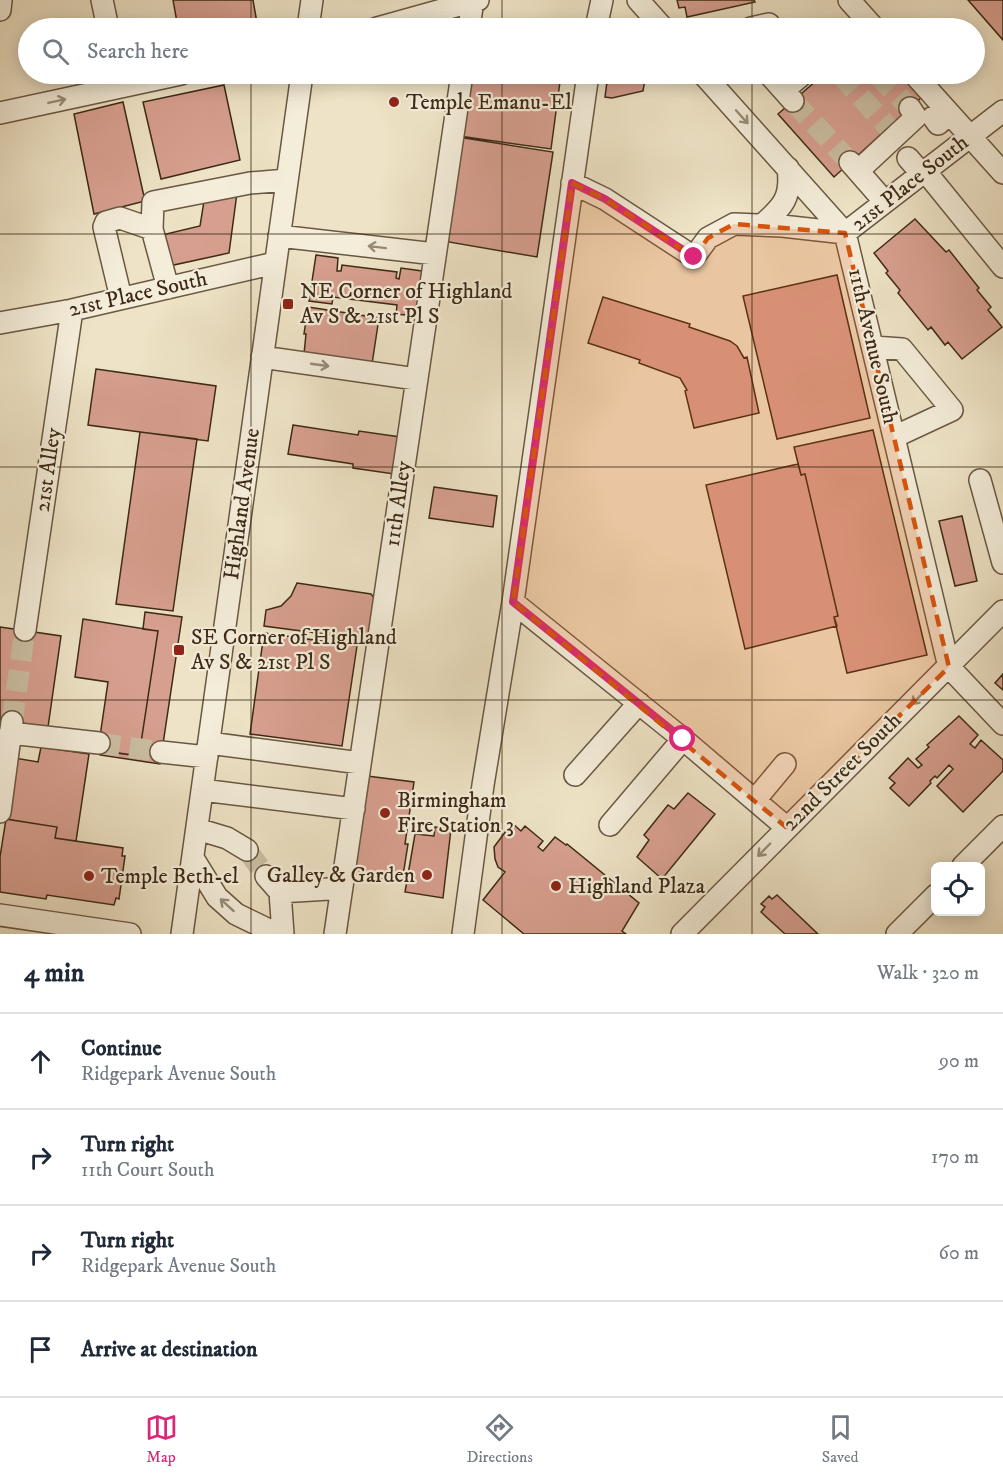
<!DOCTYPE html>
<html lang="en">
<head>
<meta charset="utf-8">
<style>
  body { margin:0; font-family:"IM FELL DW Pica",serif; background:#f2f2f3; color:#1f2937 }
  .controls { position:absolute; right:18px; bottom:18px; display:grid; overflow:hidden; border-radius:9px; box-shadow:0 3px 15px #0003 }
  .controls button { width:54px; height:54px; display:grid; place-items:center; padding:0; border:0; border-bottom:2px solid #e0e1e3; background:#fff; color:#1f2937; font:30px sans-serif }
  .stop { position:absolute; width:18px; height:18px; margin:-14px; border:4px solid #db2777; border-radius:50%; background:#fff }
  .stop.end { background:#db2777; border-color:#fff; box-shadow:0 2px 6px #0008 }
  .list { margin:0; padding:0; list-style:none }
  h2 { display:flex; justify-content:space-between; align-items:center; height:78px; margin:0; padding:0 24px; font-size:26px }
  h2 small { font-size:20px; font-weight:400; color:#747a83 }
  .list li { display:grid; grid-template-columns:39px 1fr auto; gap:18px; align-items:center; box-sizing:border-box; height:96px; padding:0 24px; border-top:2px solid #e0e1e3 }
  .list b { display:block; font-size:22px; white-space:nowrap }
  .list p { margin:0; font-size:20px; white-space:nowrap; color:#747a83 }
  .list em { font-size:20px; font-style:normal; color:#747a83 }
  .icon { flex:none; width:33px; height:33px; fill:none; stroke:currentColor; stroke-width:2; stroke-linecap:round; stroke-linejoin:round }
  .map { position:relative; flex:none; width:1003px; height:934px; overflow:hidden }
  .search { position:absolute; background:#fff; box-shadow:0 3px 15px #0003; left:18px; right:18px; top:18px; height:66px; display:flex; align-items:center; gap:15px; box-sizing:border-box; padding:0 21px; border-radius:33px; color:#747a83; font-size:22px }
  .sheet { height:462px; background:#fff }
  nav { display:flex; justify-content:space-around; align-items:center; box-sizing:border-box; height:84px; border-top:2px solid #e0e1e3; background:#fff; font-size:16px; color:#747a83 }
  nav a { display:grid; justify-items:center; gap:3px }
  nav .on { color:#db2777 }
  .map>svg:first-child { display:block }
  .building { fill:#d79f8f; stroke:#3d2a16; stroke-width:1.5 }
  .lines { fill:none; stroke-linecap:round; stroke-linejoin:round }
  .minor-tunnel { stroke:#cbbea3; stroke-width:21; stroke-dasharray:21 10; stroke-linecap:butt }
  .minor-casing { stroke:#695842; stroke-width:24 }
  .minor { stroke:#f4edda; stroke-width:21 }
  .oneway { stroke:#988c78 }
  .route { stroke:#db2777; stroke-width:8 }
  .marked { fill:#d7540d; fill-opacity:0.2; stroke:#d7540d; stroke-width:4.5; stroke-dasharray:12 8; stroke-linejoin:round }
  .grid { fill:none; stroke:#3d2a16; stroke-width:1.5; stroke-opacity:0.55 }
  .poi-dot { fill:#8f2418; stroke:#f4edda; stroke-width:2 }
  .labels { text-anchor:middle; dominant-baseline:central; stroke-width:4.5; stroke-linejoin:round; paint-order:stroke }
  .poi-label { font-size:22px; fill:#3d2a16; stroke:#f4edda; text-anchor:start }
  .street-label { font-size:22px; fill:#3d2a16; stroke:#f4edda }
</style>
</head>
<body>
<div class="map">
<svg width="1003" height="934" viewBox="0 0 1003 934">
  <rect width="100%" height="100%" fill="#eee3c6"/>
  <filter id="stains"><feTurbulence type="fractalNoise" baseFrequency=".00333" numOctaves="4"/><feColorMatrix values="0 0 0 0 .2 0 0 0 0 .09 0 0 0 0 .02 0 0 0 .5 -.17"/></filter>
  <radialGradient id="worn" r=".72"><stop offset=".6" stop-color="#630" stop-opacity="0"/><stop offset="1" stop-color="#630" stop-opacity=".3"/></radialGradient>
  <path class="building" d="M 173,0 L 253,0 L 257,23 L 225,28 L 178,28 Z
    M 677,0 L 754,0 L 755,2 L 687,17 L 685,7 L 679,8 Z
    M 968,0 L 1003,0 L 1003,40 Z
    M 543,21 L 568,24 L 567,28 L 508,28 Z
    M 468,74 L 561,74 L 551,149 L 459,136 Z
    M 608,74 L 646,74 L 643,91 L 612,98 L 605,97 Z
    M 824,74 L 903,74 L 922,97 L 834,177 L 778,114 Z
    M 224,85 L 240,160 L 161,179 L 143,102 Z
    M 123,102 L 145,201 L 94,214 L 74,114 Z
    M 458,137 L 553,152 L 537,257 L 443,241 Z
    M 237,193 L 229,253 L 169,266 L 162,235 L 200,226 L 204,201 Z
    M 915,219 L 946,252 L 949,250 L 979,288 L 977,290 L 991,307 L 988,310 L 1002,327 L 962,359 L 948,342 L 945,345 L 931,327 L 928,330 L 898,293 L 900,290 L 886,273 L 888,271 L 874,253 Z
    M 316,255 L 338,258 L 337,271 L 341,271 L 342,265 L 397,272 L 396,278 L 399,279 L 401,268 L 422,271 L 416,316 L 396,314 L 397,305 L 333,297 L 332,304 L 309,301 Z
    M 837,275 L 870,418 L 777,439 L 743,296 Z
    M 603,297 L 690,324 L 689,327 L 730,341 L 737,346 L 744,358 L 747,357 L 759,413 L 694,428 L 685,391 L 687,390 L 680,378 L 639,363 L 640,360 L 588,343 Z
    M 308,307 L 379,318 L 372,364 L 304,354 L 306,334 L 304,334 Z
    M 96,369 L 216,386 L 208,441 L 88,425 Z
    M 293,425 L 358,435 L 359,431 L 400,437 L 394,474 L 353,468 L 353,464 L 288,454 Z
    M 873,430 L 927,655 L 847,673 L 834,617 L 838,616 L 805,474 L 801,475 L 794,447 Z
    M 140,432 L 197,439 L 173,611 L 116,604 Z
    M 798,464 L 801,475 L 805,474 L 838,616 L 834,617 L 837,626 L 745,649 L 706,485 Z
    M 434,487 L 497,496 L 493,527 L 429,518 Z
    M 962,516 L 977,581 L 955,586 L 939,521 Z
    M 297,583 L 371,594 L 375,599 L 369,640 L 264,626 L 266,610 L 281,606 L 291,596 Z
    M 145,612 L 182,617 L 160,764 L 100,755 L 101,751 L 139,756 L 158,631 L 143,629 Z
    M 83,619 L 158,631 L 139,756 L 98,750 L 108,682 L 75,677 Z
    M 0,627 L 61,636 L 48,727 L 0,720 Z
    M 264,633 L 357,646 L 342,746 L 250,734 Z
    M 1003,674 L 1003,690 L 995,683 Z
    M 959,716 L 978,735 L 970,744 L 975,748 L 981,740 L 1003,760 L 1003,771 L 963,812 L 937,786 L 953,769 L 949,765 L 937,778 L 935,776 L 930,781 L 931,783 L 909,806 L 890,788 L 895,783 L 889,778 L 908,758 L 918,768 L 922,765 L 916,759 L 929,747 L 927,745 Z
    M 41,747 L 89,754 L 76,841 L 55,838 L 57,827 L 6,819 L 15,758 L 38,762 Z
    M 367,776 L 414,782 L 405,844 L 408,844 L 402,882 L 352,874 Z
    M 688,793 L 715,814 L 662,879 L 637,857 L 649,840 L 644,835 L 668,805 L 674,809 Z
    M 6,819 L 57,827 L 55,838 L 123,848 L 122,856 L 125,856 L 119,899 L 116,898 L 114,905 L 47,895 L 46,899 L 0,892 L 0,857 Z
    M 512,823 L 521,831 L 525,826 L 543,841 L 538,847 L 543,851 L 555,837 L 566,845 L 567,844 L 639,903 L 622,931 L 626,934 L 524,934 L 483,900 L 505,872 L 498,867 L 495,859 L 494,847 Z
    M 435,827 L 451,829 L 443,898 L 405,892 L 415,834 L 434,836 Z
    M 777,895 L 818,934 L 785,934 L 761,912 L 765,907 L 761,904 L 769,896 L 772,899 Z"/>
  <g class="lines">
    <path class="minor-tunnel" d="M 840,74 L 888,127
      M 877,74 L 910,108
      M 793,101 L 850,162
      M 12,722 L 25,630
      M 99,743 L 161,752
      M 247,850 L 266,876"/>
    <defs>
      <path id="minor" d="M 102,0 L 108,28
        M 638,0 L 663,28
        M 849,0 L 874,28
        M 0,10 L 1,0
        M 308,28 L 312,0
        M 377,28 L 478,0
        M 469,28 L 473,0
        M 596,28 L 602,0
        M 751,28 L 769,24
        M 703,74 L 845,233 L 949,667 L 1003,724
        M 769,74 L 793,101
        M 914,74 L 1003,173
        M 784,90 L 803,74
        M 0,113 L 181,74
        M 933,117 L 938,124 L 949,114
        M 908,158 L 922,174
        M 850,162 L 885,202
        M 858,171 L 916,117 L 910,108
        M 925,171 L 1003,267
        M 572,183 L 605,199 L 694,257 L 708,238 L 734,224 L 782,226 L 845,233
        M 762,225 C 783,207 792,197 788,168
        M 845,233 L 1003,111
        M 279,236 L 435,254
        M 168,288 L 152,229 L 153,202 L 250,183 L 287,180
        M 121,298 L 104,227 L 106,222 L 120,218 L 152,229
        M 0,323 L 72,310 L 275,263
        M 873,347 L 902,349 L 952,410 L 894,437
        M 262,357 L 416,379
        M 980,480 L 1003,563
        M 513,602 L 683,739 L 786,827
        M 25,630 L 72,310
        M 10,733 L 99,743
        M 209,743 L 360,763
        M 161,752 L 207,757
        M 575,775 L 639,703
        M 202,790 L 354,809
        M 755,800 L 785,764
        M 0,812 L 12,722
        M 610,825 L 683,739
        M 197,829 L 227,838 L 247,850
        M 193,858 L 217,897 L 236,914 L 277,934
        M 963,866 L 1003,826
        M 266,876 L 280,892 L 283,934
        M 280,892 L 329,889
        M 0,915 L 130,934
        M 182,934 L 302,74
        M 335,934 L 462,74
        M 463,934 L 483,785 L 513,602 L 588,74
        M 682,934 L 1003,611
        M 897,934 L 936,895"/>
    </defs>
    <use href="#minor" class="minor-casing"/>
    <use href="#minor" class="minor"/>
  </g>
  <defs><path id="oneway-shaft" d="M-6 0H5M1.5-3L5.5 0L1.5 3" fill="none" stroke-width="1.6" stroke-linecap="round" stroke-linejoin="round" transform="scale(1.5)"/></defs>
  <g class="oneway">
    <use href="#oneway-shaft" transform="translate(57 101) rotate(-12)"/>
    <use href="#oneway-shaft" transform="translate(742 117) rotate(48)"/>
    <use href="#oneway-shaft" transform="translate(377 247) rotate(-173)"/>
    <use href="#oneway-shaft" transform="translate(320 365) rotate(8)"/>
    <use href="#oneway-shaft" transform="translate(918 698) rotate(135)"/>
    <use href="#oneway-shaft" transform="translate(764 850) rotate(134)"/>
    <use href="#oneway-shaft" transform="translate(227 905) rotate(-138)"/>
  </g>
  <g class="lines">
    <path class="route" d="M 683,739 L 513,602 L 572,183 L 605,199 L 694,257"/>
  </g>
  <path class="marked" d="M 572,183 L 605,199 L 694,257 L 708,238 L 734,224 L 845,233 L 949,667 L 786,827 L 513,602 Z"/>
  <path class="grid" d="M 251,0 L 251,28M 502,0 L 502,28M 752,0 L 752,28M 251,74 L 251,934M 502,74 L 502,934M 752,74 L 752,934M 0,234 L 1003,234M 0,467 L 1003,467M 0,700 L 1003,700"/>
  <g class="poi-dot">
    <circle cx="394" cy="102" r="6"/>
    <rect x="282" y="298" width="12" height="12" rx="3"/>
    <rect x="173" y="644" width="12" height="12" rx="3"/>
    <circle cx="385" cy="813" r="6"/>
    <circle cx="427" cy="875" r="6"/>
    <circle cx="89" cy="876" r="6"/>
    <circle cx="556" cy="886" r="6"/>
  </g>
  <g class="labels">
    <g class="poi-label">
      <text x="406" y="102">Temple Emanu-El</text>
      <text x="300" y="291">NE Corner of Highland<tspan x="300" dy="25">Av S &amp; 21st Pl S</tspan></text>
      <text x="191" y="637">SE Corner of Highland<tspan x="191" dy="25">Av S &amp; 21st Pl S</tspan></text>
      <text x="397" y="800">Birmingham<tspan x="397" dy="25">Fire Station 3</tspan></text>
      <text x="415" y="875" text-anchor="end">Galley &amp; Garden</text>
      <text x="101" y="876">Temple Beth-el</text>
      <text x="568" y="886">Highland Plaza</text>
    </g>
    <g class="street-label">
      <text transform="translate(910 183) rotate(-38)">21st Place South</text>
      <text transform="translate(138 294) rotate(-13)">21st Place South</text>
      <text transform="translate(873 346) rotate(77)">11th Avenue South</text>
      <text transform="translate(48 470) rotate(-82)">21st Alley</text>
      <text transform="translate(242 504) rotate(-82)">Highland Avenue</text>
      <text transform="translate(398 504) rotate(-82)">11th Alley</text>
      <text transform="translate(842 772) rotate(-45)">22nd Street South</text>
    </g>
  </g>
  <rect width="100%" height="100%" filter="url(#stains)"/>
  <rect width="100%" height="100%" fill="url(#worn)"/>
</svg>
<div class="controls">
<button><svg class="icon" aria-label="locate" viewBox="0 0 24 24"><circle cx="12" cy="12" r="6"/><path d="M12 2v4M12 18v4M2 12h4M18 12h4"/></svg></button>
</div>
<div class="stop" style="left:683px;top:739px"></div>
<div class="stop end" style="left:694px;top:257px"></div>
<div class="search"><svg class="icon" aria-label="search" viewBox="0 0 24 24"><circle cx="10" cy="10" r="6"/><path d="M15 15l6 6"/></svg>Search here</div>
</div>
<section class="sheet">
<h2>4 min<small>Walk · 320 m</small></h2>
<ul class="list">
<li><svg class="icon" aria-label="ahead" viewBox="0 0 24 24"><path d="M12 20V5M6 11l6-6 6 6"/></svg><div><b>Continue</b><p>Ridgepark Avenue South</p></div><em>90 m</em></li>
<li><svg class="icon" aria-label="right" viewBox="0 0 24 24"><path d="M7 20v-9h11M14 6l5 5-5 5"/></svg><div><b>Turn right</b><p>11th Court South</p></div><em>170 m</em></li>
<li><svg class="icon" aria-label="right" viewBox="0 0 24 24"><path d="M7 20v-9h11M14 6l5 5-5 5"/></svg><div><b>Turn right</b><p>Ridgepark Avenue South</p></div><em>60 m</em></li>
<li><svg class="icon" aria-label="arrive" viewBox="0 0 24 24"><path d="M6 21V4h12l-3 4 3 4H6"/></svg><div><b>Arrive at destination</b></div></li>
</ul>
</section>
<nav>
<a class="on"><svg class="icon" aria-label="map" viewBox="0 0 24 24"><path d="M3 6l6-2 6 2 6-2v14l-6 2-6-2-6 2zM9 4v14M15 6v14"/></svg>Map</a>
<a><svg class="icon" aria-label="directions" viewBox="0 0 24 24"><path d="M12 3l9 9-9 9-9-9zM9 14v-3h6M13 9l2 2-2 2"/></svg>Directions</a>
<a><svg class="icon" aria-label="saved" viewBox="0 0 24 24"><path d="M7 4h10v16l-5-4-5 4z"/></svg>Saved</a>
</nav>
</body>
</html>
